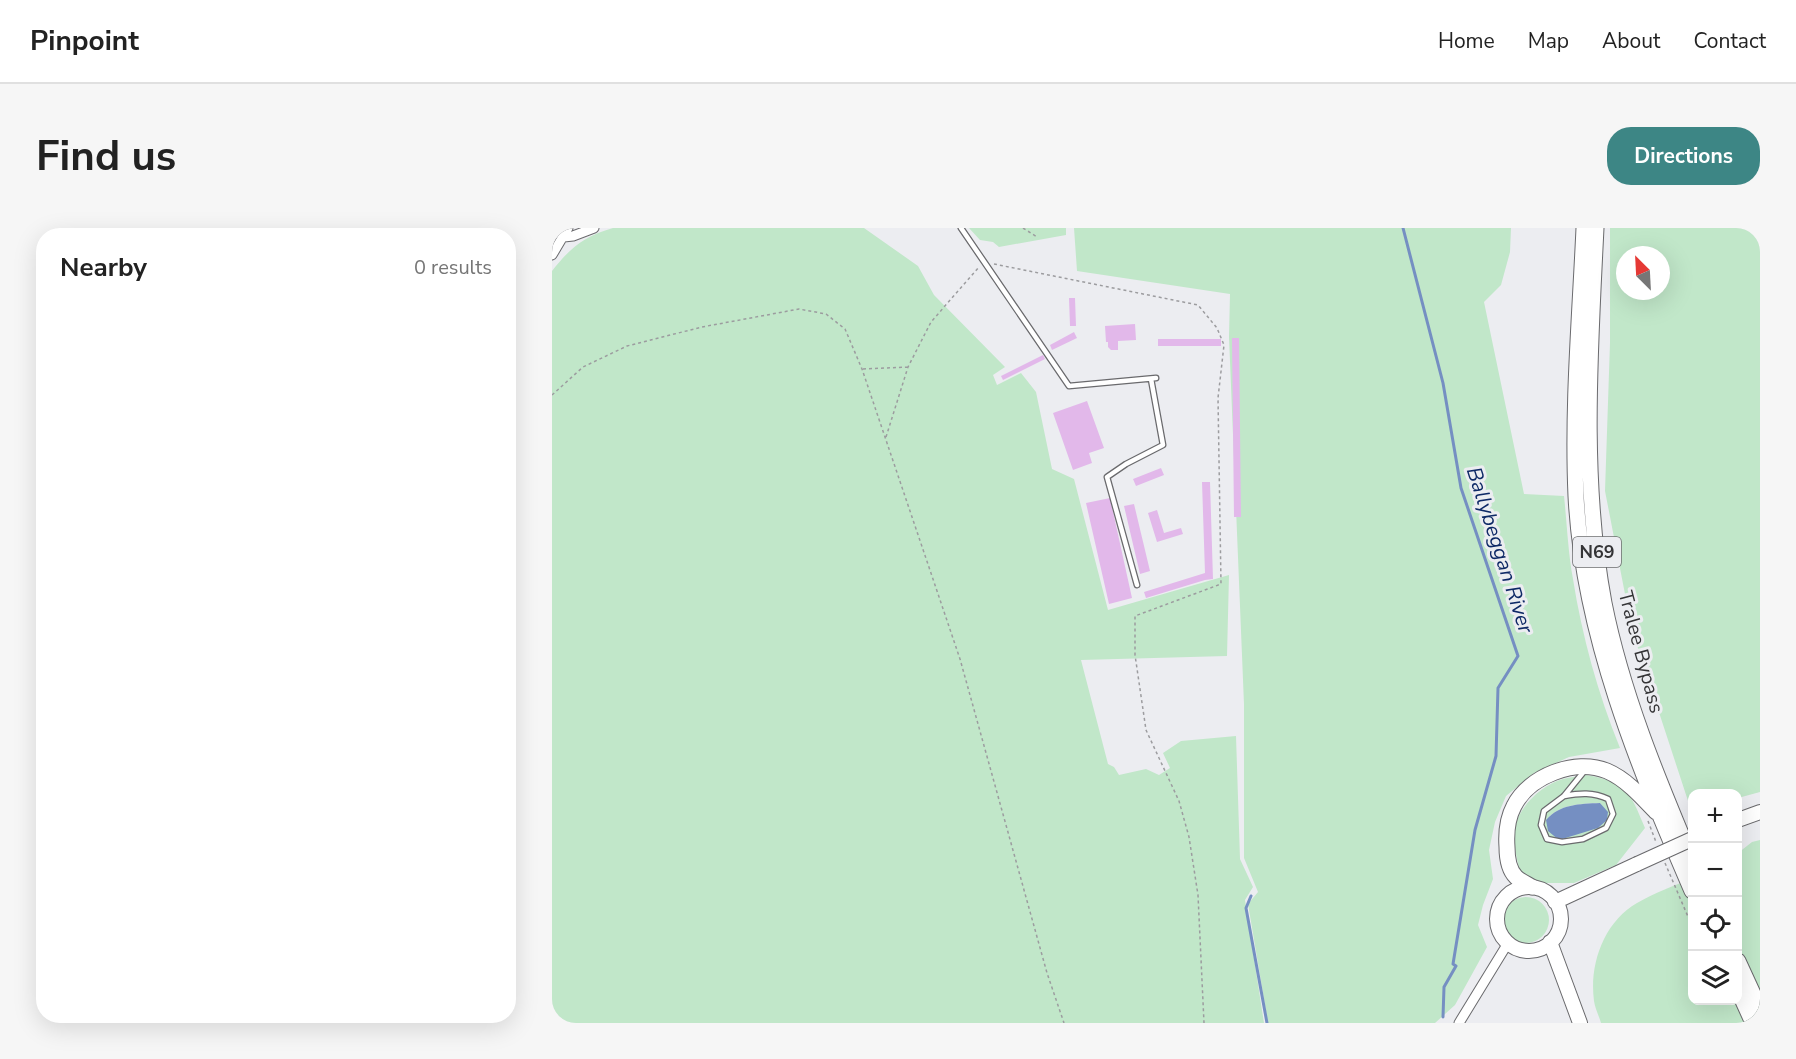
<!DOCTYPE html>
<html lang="en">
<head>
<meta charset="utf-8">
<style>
  body { margin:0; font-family:"Nunito Sans",sans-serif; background:#f6f6f6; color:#222 }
  .controls { position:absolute; right:18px; bottom:18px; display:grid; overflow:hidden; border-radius:12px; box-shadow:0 6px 24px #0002 }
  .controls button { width:54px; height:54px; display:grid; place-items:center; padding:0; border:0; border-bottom:2px solid #e0e0e0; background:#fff; color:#222; font:30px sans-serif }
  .compass { position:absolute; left:1064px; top:18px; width:54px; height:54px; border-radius:50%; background:#fff; box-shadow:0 6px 24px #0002; rotate:336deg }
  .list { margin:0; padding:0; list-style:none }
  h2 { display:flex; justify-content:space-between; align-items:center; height:78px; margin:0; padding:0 24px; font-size:26px }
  h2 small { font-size:20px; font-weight:400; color:#767676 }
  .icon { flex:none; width:33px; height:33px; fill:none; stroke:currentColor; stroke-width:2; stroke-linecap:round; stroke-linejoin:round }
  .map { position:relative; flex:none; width:1208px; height:795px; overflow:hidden; border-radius:24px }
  header { display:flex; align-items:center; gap:36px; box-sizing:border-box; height:84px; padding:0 30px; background:#fff; border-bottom:2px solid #e0e0e0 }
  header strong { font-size:28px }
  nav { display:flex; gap:33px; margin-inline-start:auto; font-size:21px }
  .intro { display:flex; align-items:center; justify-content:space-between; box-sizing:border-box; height:144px; padding:0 36px }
  h1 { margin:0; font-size:42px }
  .button { padding:15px 27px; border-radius:24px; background:#3d8685; color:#fff; font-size:21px; font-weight:700 }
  main { display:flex; gap:36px; padding:0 36px }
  aside { flex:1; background:#fff; border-radius:24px; box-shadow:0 6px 24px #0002 }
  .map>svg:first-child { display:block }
  .green { fill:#c1e7c9; fill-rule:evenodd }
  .water { fill:#758fc2 }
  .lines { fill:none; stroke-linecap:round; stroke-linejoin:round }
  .stream { stroke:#758fc2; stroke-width:3 }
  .building { fill:#e2b8ea }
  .lane-casing { stroke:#6a6a6d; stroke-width:7 }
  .street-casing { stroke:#6a6a6d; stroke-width:11 }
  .secondary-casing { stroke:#6a6a6d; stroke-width:16 }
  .primary-casing { stroke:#6a6a6d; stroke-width:17 }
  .path { stroke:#9c9c9f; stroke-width:1.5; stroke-dasharray:3 3; stroke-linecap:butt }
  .lane { stroke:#fff; stroke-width:4.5 }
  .street { stroke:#fff; stroke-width:9 }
  .secondary { stroke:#fff; stroke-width:14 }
  .primary { stroke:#fff; stroke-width:15 }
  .secondary-bridge-casing { stroke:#6a6a6d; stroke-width:16; stroke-linecap:butt }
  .secondary-bridge { stroke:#fff; stroke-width:14 }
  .labels { text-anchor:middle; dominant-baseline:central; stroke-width:6; stroke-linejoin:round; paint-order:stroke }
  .shield { fill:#ecedf1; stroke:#6b6c6e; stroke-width:1.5 }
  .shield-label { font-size:18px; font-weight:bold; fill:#343436 }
  .street-label { font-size:20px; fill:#343436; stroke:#ecedf1 }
  .water-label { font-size:21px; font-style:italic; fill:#0e2966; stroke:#ecedf1 }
</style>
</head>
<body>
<header>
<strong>Pinpoint</strong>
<nav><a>Home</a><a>Map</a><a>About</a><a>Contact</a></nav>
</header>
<div class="intro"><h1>Find us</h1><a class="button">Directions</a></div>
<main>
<aside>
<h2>Nearby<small>0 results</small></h2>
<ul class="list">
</ul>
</aside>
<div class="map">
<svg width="1208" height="795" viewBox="0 0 1208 795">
  <rect width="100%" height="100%" fill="#ecedf1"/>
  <path class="green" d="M 61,0 L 312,0 L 366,38 L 382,67 L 453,139 L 441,147 L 445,157 L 469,145 L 484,164 L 500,241 L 522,251 L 556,382 L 677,347 L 675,428 L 529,432 L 556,536 L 562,539 L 567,547 L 594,541 L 607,547 L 618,540 L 611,525 L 629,513 L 684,508 L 688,631 L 701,659 L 693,672 L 712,795 L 0,795 L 0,43 C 18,20 32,8 61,0 Z
    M 417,0 L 514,0 L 514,7 L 447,19 L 441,14 L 428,12 Z
    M 522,0 L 959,0 L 958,24 L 949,57 L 932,74 L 972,266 L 1012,268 C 1015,296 1016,324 1021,351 C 1030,408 1046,466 1068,520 L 1017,529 L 982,545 L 954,568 L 943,594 L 937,622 L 941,651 L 931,677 L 926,697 L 935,719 L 903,777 L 883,795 L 716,795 L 696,676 L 706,664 L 692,630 L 692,476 L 677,109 L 678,66 L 525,43 Z
    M 1058,0 L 1208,0 L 1208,564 L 1186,570 L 1186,566 L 1140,566 L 1140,582 L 1139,582 L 1080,402 L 1053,263 L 1058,115 ZM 1073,27 L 1109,27 L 1109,63 L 1073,63 Z
    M 1034,547 C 1075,554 1078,564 1093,600 L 1064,637 L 1022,655 L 990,655 L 968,645 C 965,630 960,613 963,599 C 968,577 990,557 1011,551 C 1018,549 1027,548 1034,547 ZM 1048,575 L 1055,584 L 994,592 C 1008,576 1027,576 1048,575 Z
    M 1208,612 L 1208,795 L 1049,795 C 1047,788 1043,780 1042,773 C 1037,736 1052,694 1085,675 C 1102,665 1122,658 1140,650 L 1140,772 L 1186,772 L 1186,625 L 1200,614 Z
    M951 692a23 23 0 1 1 46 0a23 23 0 1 1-46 0Z"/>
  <path class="water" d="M 1048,575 L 1056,584 L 1055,592 L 1046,600 L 1007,612 L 996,603 L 994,592 C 1008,576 1027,576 1048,575 Z"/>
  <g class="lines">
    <path class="stream" d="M 851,0 L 891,155 L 909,260 L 966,428 L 946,460 L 944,528 L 923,602 L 901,736 L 904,738 L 892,759 L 891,789
      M 699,668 L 694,680 L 715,795"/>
  </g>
  <path class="building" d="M 517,70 L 523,70 L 524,98 L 518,98 Z
    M 583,96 L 584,112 L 566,113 L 566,122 L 559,122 L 556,119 L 556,114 L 554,114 L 553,98 Z
    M 522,104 L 525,110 L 500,122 L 498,117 Z
    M 680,110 L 687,110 L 689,289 L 682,289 Z
    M 606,111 L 669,111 L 669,118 L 606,118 Z
    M 491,127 L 493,131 L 451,152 L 449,148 Z
    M 535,173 L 552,220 L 537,225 L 540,235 L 521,242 L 501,185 Z
    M 609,240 L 612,247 L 584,258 L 581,251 Z
    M 650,254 L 658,254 L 661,351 L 653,352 L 594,370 L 592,364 L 653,345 Z
    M 558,270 L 580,370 L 557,376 L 534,275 Z
    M 582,276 L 598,343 L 588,346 L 572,278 Z
    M 605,282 L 612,305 L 629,300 L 631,306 L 605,314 L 596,285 Z"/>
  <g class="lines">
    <defs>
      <path id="lane" d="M 409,0 L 517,158 L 604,150
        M 585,357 L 555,249 L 574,236 L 611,217 L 599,151
        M 1012,568 C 1028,565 1041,564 1056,571 L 1061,586 L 1054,600 L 1031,611 L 1010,614 L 995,611 L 989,597 L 992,583 L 1012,568 L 1034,541"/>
      <path id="street" d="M 12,9 L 21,8 L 42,0
        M 0,27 L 16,0
        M 907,795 L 956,715"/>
      <path id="secondary" d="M 1186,592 L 1208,584
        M945 691a32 32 0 1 1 64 0a32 32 0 1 1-64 0Z
        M 1003,674 L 1085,636
        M 998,714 L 1028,795"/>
      <path id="primary" d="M 1032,0 C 1028,89 1020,179 1024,268 C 1031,406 1086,538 1140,663
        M 1044,0 C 1038,124 1029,252 1052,375 C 1070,465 1105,549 1140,632
        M 980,659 C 975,656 968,653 964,649 C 957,642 955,629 955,619 C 954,605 955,591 962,578 C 977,548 1023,530 1055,543 C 1074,551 1090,569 1104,584
        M 1186,733 L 1208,781
        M 1186,762 L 1201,795"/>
    </defs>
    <use href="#lane" class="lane-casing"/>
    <use href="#street" class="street-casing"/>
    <use href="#secondary" class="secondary-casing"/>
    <use href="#primary" class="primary-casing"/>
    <path class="path" d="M 471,0 L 485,9
      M 442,36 L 646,77 L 665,100 L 672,117 L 666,170 L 669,356 L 583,388 L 583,427 L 594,502 L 627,573 L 637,609 L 646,667 L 652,795
      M 311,141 L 356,139
      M 0,167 L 31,139 L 75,118 L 150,99 L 247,81 L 274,86 L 293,101 L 310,141 L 408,431 L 495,745 L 512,795
      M 334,209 L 356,139 L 379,94 L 427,39
      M 1096,593 L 1104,614
      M 1113,635 L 1140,698"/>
    <use href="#lane" class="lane"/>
    <use href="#street" class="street"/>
    <use href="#secondary" class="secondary"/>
    <use href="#primary" class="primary"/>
    <defs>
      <path id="secondary-bridge" d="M 1085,636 L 1140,611"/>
    </defs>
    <use href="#secondary-bridge" class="secondary-bridge-casing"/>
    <use href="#secondary-bridge" class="secondary-bridge"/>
  </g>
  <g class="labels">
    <rect class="shield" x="1021" y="309" width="48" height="30" rx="4.5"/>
    <g class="shield-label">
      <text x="1045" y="324">N69</text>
    </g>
    <g class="street-label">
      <text transform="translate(1089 424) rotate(75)">Tralee Bypass</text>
    </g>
    <g class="water-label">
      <text transform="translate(948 322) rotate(72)">Ballybeggan River</text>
    </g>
  </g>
</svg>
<div class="controls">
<button>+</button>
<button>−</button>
<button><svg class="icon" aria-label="locate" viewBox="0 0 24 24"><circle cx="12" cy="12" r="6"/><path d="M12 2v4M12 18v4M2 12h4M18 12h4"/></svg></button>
<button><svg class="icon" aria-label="layers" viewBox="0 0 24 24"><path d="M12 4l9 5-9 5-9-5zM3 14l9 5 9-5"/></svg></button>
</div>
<svg class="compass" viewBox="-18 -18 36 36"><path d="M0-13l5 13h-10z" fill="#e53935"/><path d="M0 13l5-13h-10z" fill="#767676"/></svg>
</div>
</main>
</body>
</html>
